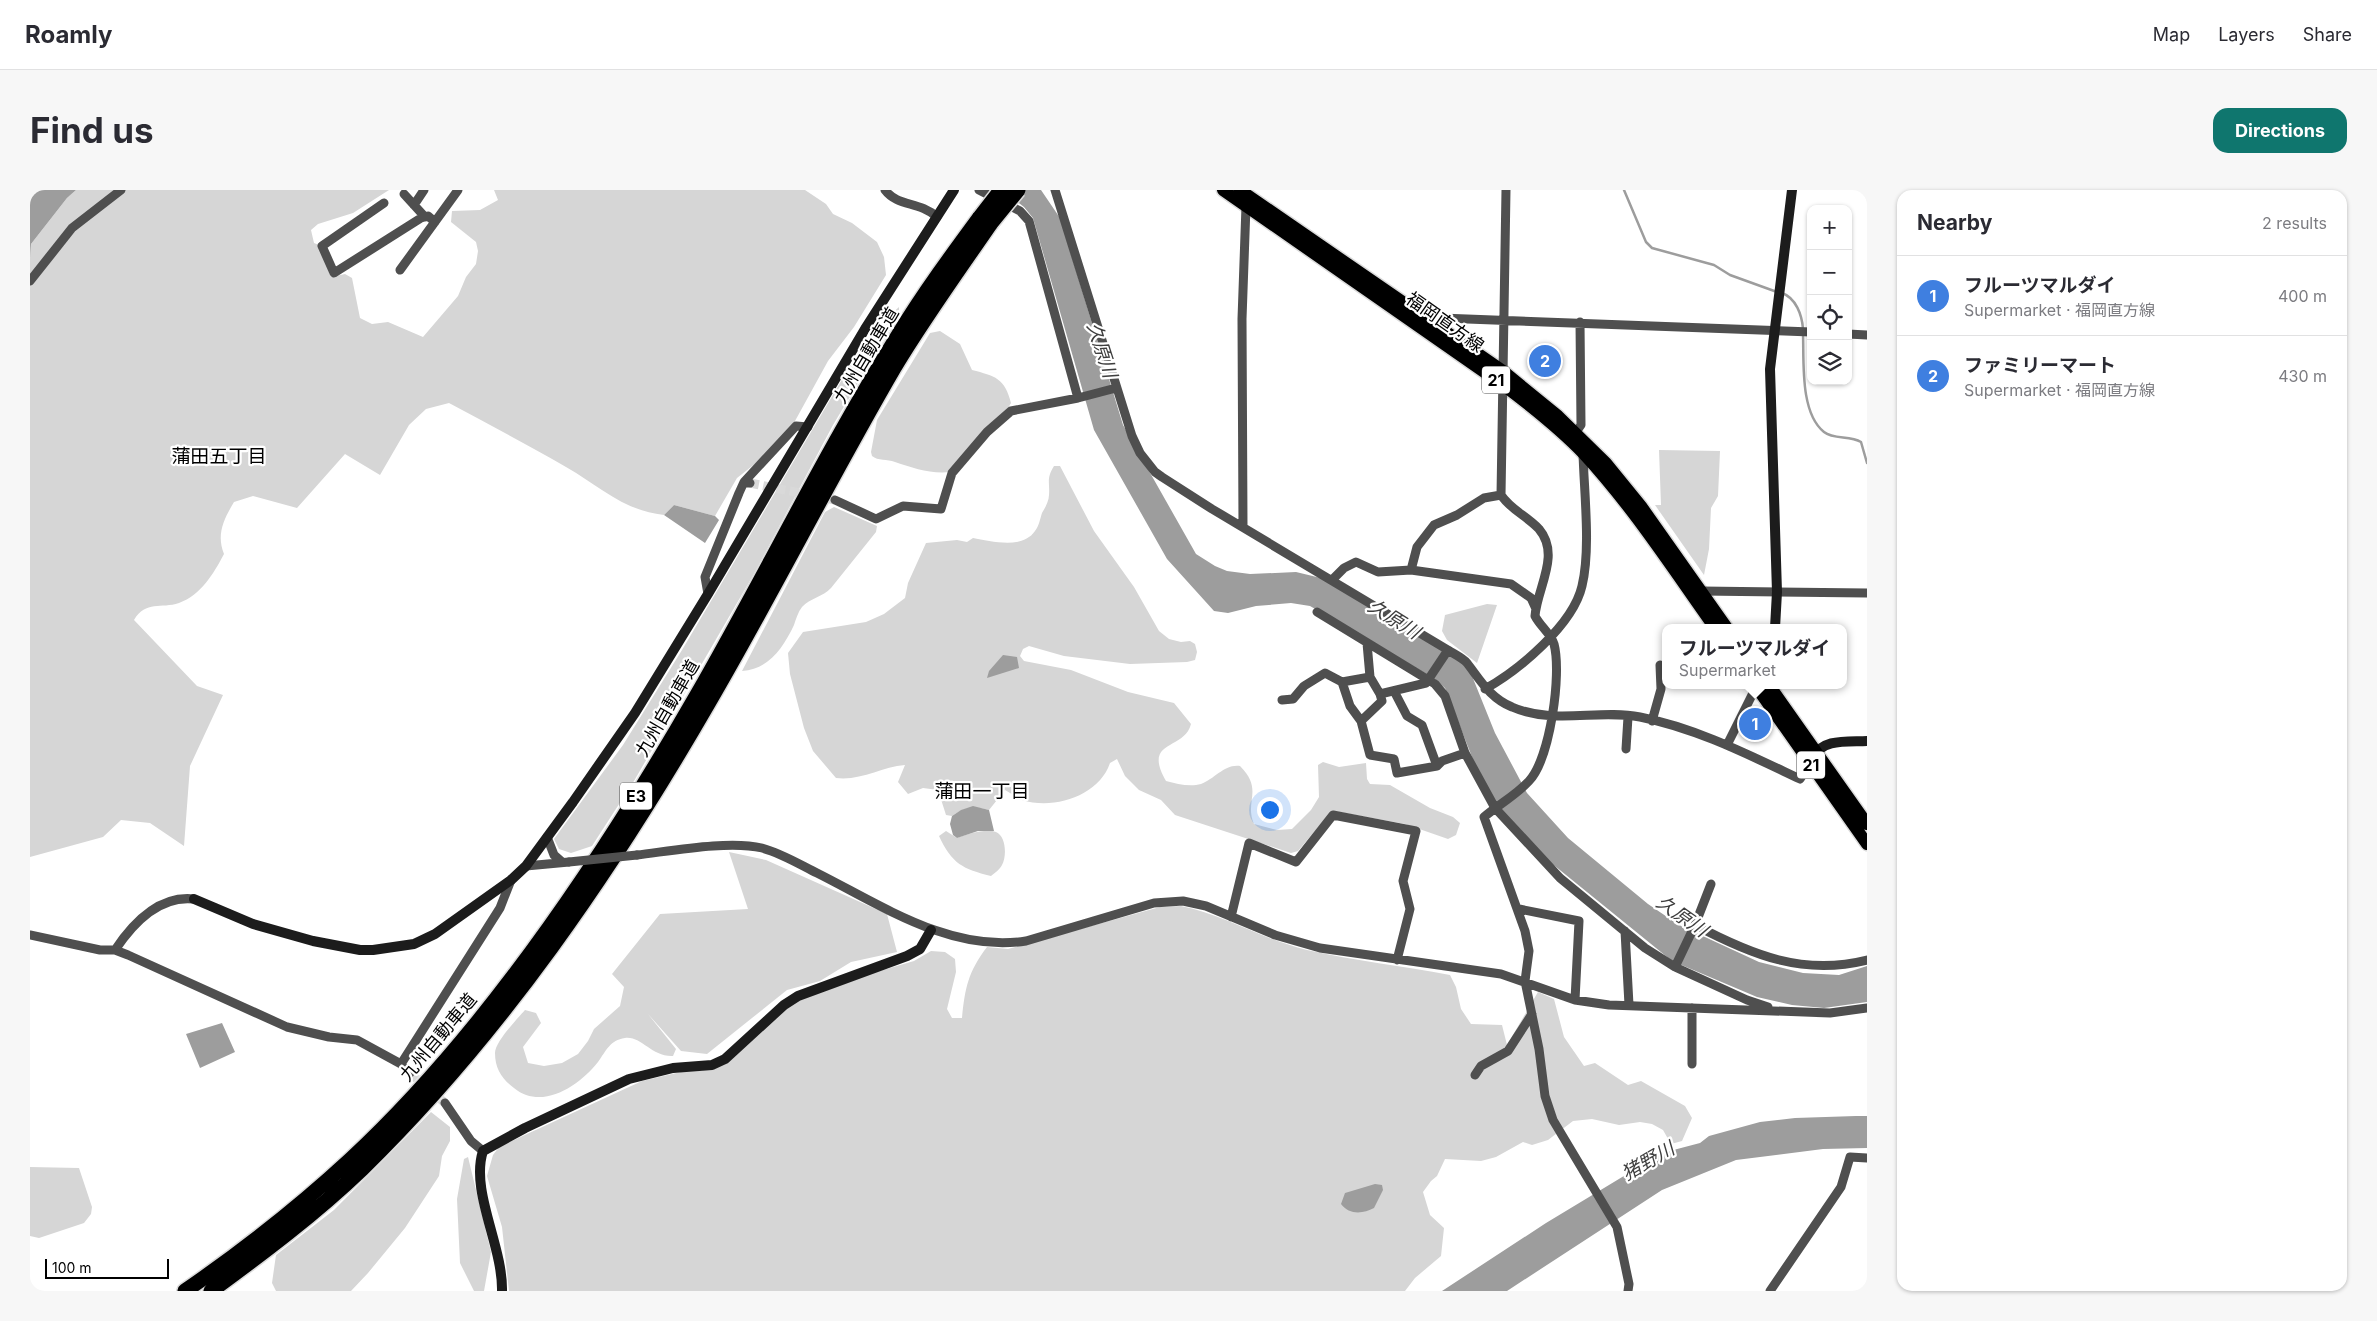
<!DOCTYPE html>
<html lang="en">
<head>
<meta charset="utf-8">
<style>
  body { margin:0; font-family:Inter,"Noto Sans JP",sans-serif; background:#f7f7f7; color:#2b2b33 }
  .controls { position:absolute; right:15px; top:15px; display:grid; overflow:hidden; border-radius:10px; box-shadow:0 1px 4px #0004 }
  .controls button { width:45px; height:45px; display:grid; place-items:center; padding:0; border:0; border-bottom:1px solid #e1e1e2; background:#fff; color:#2b2b33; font:25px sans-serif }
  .scale { position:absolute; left:15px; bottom:12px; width:124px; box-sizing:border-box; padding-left:5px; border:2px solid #000; border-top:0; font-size:14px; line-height:18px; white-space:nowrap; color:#000; -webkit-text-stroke:4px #fff; paint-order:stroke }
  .you { position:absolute; left:1239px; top:619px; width:18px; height:18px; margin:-12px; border:4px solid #fff; border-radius:50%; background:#1a73e8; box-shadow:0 0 0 8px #1a73e833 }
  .badge { display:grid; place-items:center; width:32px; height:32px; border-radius:50%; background:#0f766e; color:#fff; font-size:16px; font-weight:700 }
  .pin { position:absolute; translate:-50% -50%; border:2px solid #fff; box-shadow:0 1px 5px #0006 }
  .popup { position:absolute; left:1632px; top:434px; width:185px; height:65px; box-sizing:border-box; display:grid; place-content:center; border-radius:10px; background:#fff; filter:drop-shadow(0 1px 4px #0005); font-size:16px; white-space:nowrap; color:#7c7c81 }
  .popup b { font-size:19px; color:#2b2b33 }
  .popup::after { content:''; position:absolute; left:50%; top:100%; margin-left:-10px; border:10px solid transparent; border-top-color:#fff }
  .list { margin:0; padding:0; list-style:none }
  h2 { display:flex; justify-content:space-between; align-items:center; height:65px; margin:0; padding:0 20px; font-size:21px }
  h2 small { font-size:16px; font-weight:400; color:#7c7c81 }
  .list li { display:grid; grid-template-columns:32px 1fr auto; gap:15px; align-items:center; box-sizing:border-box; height:80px; padding:0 20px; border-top:1px solid #e1e1e2 }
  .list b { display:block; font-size:19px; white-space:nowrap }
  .list p { margin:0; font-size:16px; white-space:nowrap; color:#7c7c81 }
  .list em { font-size:16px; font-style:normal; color:#7c7c81 }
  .icon { flex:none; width:28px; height:28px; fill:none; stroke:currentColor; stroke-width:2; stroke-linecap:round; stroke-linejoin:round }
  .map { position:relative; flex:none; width:1837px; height:1101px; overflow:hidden; border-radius:15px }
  header { display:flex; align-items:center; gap:30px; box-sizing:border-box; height:70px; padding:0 25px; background:#fff; border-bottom:1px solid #e1e1e2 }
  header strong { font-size:24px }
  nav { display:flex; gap:28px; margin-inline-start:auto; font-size:18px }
  .intro { display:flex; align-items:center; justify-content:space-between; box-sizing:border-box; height:120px; padding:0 30px }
  h1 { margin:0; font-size:35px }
  .button { padding:12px 22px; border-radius:15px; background:#0f766e; color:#fff; font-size:18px; font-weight:700 }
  main { display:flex; gap:30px; padding:0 30px }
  aside { flex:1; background:#fff; border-radius:15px; box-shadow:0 1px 4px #0004 }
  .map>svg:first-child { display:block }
  .green { fill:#d6d6d6 }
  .water { fill:#9d9d9d }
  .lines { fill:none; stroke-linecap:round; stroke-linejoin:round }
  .stream { stroke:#9d9d9d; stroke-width:2.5 }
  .street-tunnel { stroke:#d9d9d9; stroke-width:9; stroke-dasharray:9 4.5; stroke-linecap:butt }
  .primary-casing { stroke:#dbdbdb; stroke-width:15 }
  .highway-casing { stroke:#dbdbdb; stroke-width:18 }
  .street { stroke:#4f4f4f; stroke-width:9 }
  .secondary { stroke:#1c1c1c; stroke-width:10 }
  .primary { stroke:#000; stroke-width:12 }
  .highway { stroke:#000; stroke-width:15 }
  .highway-bridge-casing { stroke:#dbdbdb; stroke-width:18; stroke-linecap:butt }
  .street-bridge { stroke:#4f4f4f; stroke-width:9 }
  .highway-bridge { stroke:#000; stroke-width:15 }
  .labels { text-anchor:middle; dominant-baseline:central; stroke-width:4.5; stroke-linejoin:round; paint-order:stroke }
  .shield { fill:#fff; stroke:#4c4c4c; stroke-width:1 }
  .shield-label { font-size:16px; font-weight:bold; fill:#000 }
  .street-label { font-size:18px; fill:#000; stroke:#fff }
  .water-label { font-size:19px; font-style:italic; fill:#3e3e3e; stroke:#fff }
  .neighbourhood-label { font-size:19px; fill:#000; stroke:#fff }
</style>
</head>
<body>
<header>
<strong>Roamly</strong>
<nav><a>Map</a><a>Layers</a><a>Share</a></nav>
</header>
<div class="intro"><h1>Find us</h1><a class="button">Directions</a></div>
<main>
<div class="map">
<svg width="1837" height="1101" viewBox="0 0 1837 1101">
  <rect width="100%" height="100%" fill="#fff"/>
  <path class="green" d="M 46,0 L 359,0 L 323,23 L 288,34 L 281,40 L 284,53 L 289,55 L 301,87 L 315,84 L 322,88 L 330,128 L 342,134 L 358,132 L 393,147 L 428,106 L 436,87 L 446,74 L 448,61 L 446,52 L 421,32 L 422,21 L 450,20 L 468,10 L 464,0 L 775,0 L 796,14 L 803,24 L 822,33 L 847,52 L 854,67 L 856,85 L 824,137 L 798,171 L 754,251 L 707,288 L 685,326 L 644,315 L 634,325 C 592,320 571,297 536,277 C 498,255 458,234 419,213 L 396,219 L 379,235 L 350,285 L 315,264 L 267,318 L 223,306 L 204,312 C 194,329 186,344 194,364 C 184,383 171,405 149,413 C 131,419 116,410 104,430 L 167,496 L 193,505 L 160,576 L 154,656 L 120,633 L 91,630 L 73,647 L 0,667 L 0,68 L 1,54 L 37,8 Z
    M 869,117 L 869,125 L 803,235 L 725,382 L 604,591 L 562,656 L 541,663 L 529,659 L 524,649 L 593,555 L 652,460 L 820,176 L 846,138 Z
    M 910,141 L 930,154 L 942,180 C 965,186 975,188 981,213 L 978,218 L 954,240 L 920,282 C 900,284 883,278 865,272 C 857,269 848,271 842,266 L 841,262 L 847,230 L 900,143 Z
    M 1629,260 L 1690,261 L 1688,306 L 1681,318 L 1679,359 L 1674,385 L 1625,315 L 1631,315 Z
    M 1024,276 L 1030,276 L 1064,341 L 1104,397 L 1129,441 L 1139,449 L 1151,452 L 1160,451 L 1165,454 L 1167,462 L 1165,470 L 1157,472 L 1100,474 L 1034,466 L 999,456 L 993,459 L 990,466 L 994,471 L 1041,480 L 1098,502 L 1144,513 L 1161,534 C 1154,561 1112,549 1136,591 C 1147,594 1160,597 1171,594 C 1185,589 1194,574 1210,576 C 1234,600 1214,611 1224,634 L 1247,640 L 1262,639 L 1281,620 L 1289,607 L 1288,575 L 1293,572 L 1309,577 L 1336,573 L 1337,589 L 1340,594 L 1360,595 L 1400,618 L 1423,627 L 1430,633 L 1426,645 L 1418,649 L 1375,634 L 1304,621 L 1299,624 L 1268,661 L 1261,663 L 1145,625 L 1131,610 L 1109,600 L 1095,586 L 1087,569 L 1080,573 C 1069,606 1024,620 992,610 C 986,608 981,603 975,600 L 959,620 C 943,616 935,617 922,626 L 916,625 L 908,600 L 893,598 L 878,604 L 868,592 L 875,575 C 851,577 831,591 806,588 L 783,561 L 774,538 L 760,484 L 758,463 L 773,442 L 836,432 L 854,424 L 875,408 L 878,393 L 896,353 L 927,350 L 937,352 L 943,348 C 961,351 992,360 1005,341 C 1009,336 1010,329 1012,323 C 1015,318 1019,311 1019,305 C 1020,292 1016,289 1024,276 Z
    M 804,317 L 847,336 L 846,342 L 801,398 C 793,407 780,408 772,417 C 768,422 766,429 764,435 C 753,458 739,479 712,481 L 795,322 Z
    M 1457,414 L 1467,415 L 1447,473 L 1417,450 L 1412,441 L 1415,425 Z
    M 916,641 L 927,648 C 936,644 957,638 966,642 C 976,646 977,666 972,675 C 970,679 965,683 961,686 C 933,679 922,674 909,646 Z
    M 699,662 L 736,670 L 857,724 L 867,762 L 821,772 L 790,791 L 757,800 L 677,864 L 651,861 L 618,824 L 646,859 L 643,866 C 621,867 612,846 595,848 C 580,850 576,861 568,872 C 549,896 512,921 484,898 C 472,889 465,879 465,863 C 465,852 487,829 495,820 L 506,823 L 511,833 L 493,857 L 498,873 L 514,876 L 532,873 L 548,864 L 558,851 L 564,839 L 590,816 L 594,797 L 582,784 L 630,724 L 718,719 Z
    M 1151,716 C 1195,725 1234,750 1277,760 C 1325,771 1373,776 1420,785 L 1426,797 L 1431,819 L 1441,834 L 1472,835 L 1477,855 L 1508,802 L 1524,809 L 1534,847 L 1554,876 L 1565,873 L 1598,895 L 1611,891 L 1655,916 L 1662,928 L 1652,951 L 1641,954 L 1633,940 L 1622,934 L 1610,932 L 1589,935 L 1562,929 L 1543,931 L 1518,950 L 1502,955 L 1493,952 L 1466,967 L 1451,971 L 1415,969 L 1407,986 L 1401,991 L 1393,1002 L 1400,1025 L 1414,1038 L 1411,1066 L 1385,1088 L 1375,1101 L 479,1101 L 472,1037 L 457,986 L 463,965 L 469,957 L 612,891 L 655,881 L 671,881 L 691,873 L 759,814 L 846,782 L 884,771 L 901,761 L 915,762 L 925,769 L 926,782 L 917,819 L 922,828 L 932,828 C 935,798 938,782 957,757 L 978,759 L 1130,717 Z
    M 401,922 L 420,937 L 420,951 L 412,966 L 409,986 L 375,1038 L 338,1083 L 321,1101 L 246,1101 L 242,1093 L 246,1065 L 304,1020 Z
    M 438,967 L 461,1062 L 454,1101 L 444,1101 L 430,1073 L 427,1009 L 434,969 Z
    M 0,977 L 49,978 L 62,1017 L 61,1024 L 54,1033 L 9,1048 L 0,1046 Z"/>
  <path class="water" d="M 0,0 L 46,0 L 37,8 L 1,54 L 0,68 Z
    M 972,0 L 1011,0 L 1030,28 L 1093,235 L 1166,364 L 1185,376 L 1197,381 L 1220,384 L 1266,382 L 1295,389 L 1431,471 L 1440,481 L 1465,543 L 1497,603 L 1538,648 L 1618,714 L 1649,735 L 1729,772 L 1773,783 L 1809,785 L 1837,776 L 1837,812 L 1794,818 L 1762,815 L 1727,807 L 1642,771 L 1520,672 L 1474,625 L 1451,590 L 1415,498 L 1405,489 L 1280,416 L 1261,413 L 1226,416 L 1198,423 L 1184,421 L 1137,369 L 1064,240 L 1003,28 L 994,17 Z
    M 644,315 L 685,326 L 689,330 L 675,353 L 634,325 Z
    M 973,465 L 987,467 L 989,478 L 957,488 L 959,481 Z
    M 943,616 L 959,620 L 964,641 L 948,641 L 927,648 L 923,645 L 920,634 L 922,626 L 931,620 Z
    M 192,833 L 205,862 L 170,878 L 156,844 Z
    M 1826,926 L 1837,926 L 1837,958 L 1793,959 L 1706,970 L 1632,1000 L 1477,1101 L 1412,1101 L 1516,1033 L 1632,963 L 1670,953 L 1679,946 L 1730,932 L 1765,928 Z
    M 1345,994 L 1352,995 L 1353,1000 L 1344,1018 C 1333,1024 1319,1025 1311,1014 L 1315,1003 Z"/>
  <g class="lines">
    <path class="stream" d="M 1594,0 L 1616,52 L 1622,58 L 1684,75 L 1700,85 L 1747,102
      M 1752,103 C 1766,108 1772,125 1773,139
      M 1773,144 C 1774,172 1770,223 1794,242 C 1804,250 1820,245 1831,252 L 1837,273"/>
    <path class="street-tunnel" d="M 720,293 L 805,310
      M 380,883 L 415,913"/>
    <defs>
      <path id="primary" d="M 1193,0 L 1473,195 C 1501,216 1529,238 1554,264 C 1603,317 1643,379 1685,438
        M 1210,0 L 1473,181 L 1528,226 L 1576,273 L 1611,316 L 1697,438
        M 1725,495 L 1837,654
        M 1739,495 L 1837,634"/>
      <path id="highway" d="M 155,1101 C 213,1061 268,1018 320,970 C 457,843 574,667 667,505 C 736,385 796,261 869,144 C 894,103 922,65 950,27
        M 181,1101 C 233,1063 285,1024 332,979 C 471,843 582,680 679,512 C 743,402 800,288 864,178 C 894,128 928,81 961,33"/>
    </defs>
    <use href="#primary" class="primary-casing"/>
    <use href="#highway" class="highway-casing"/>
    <path class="street" d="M 855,0 C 868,17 889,11 907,27
      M 949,0 L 990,21 L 999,31 L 1048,208
      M 1025,0 L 1102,246 L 1110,263 L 1125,282 L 1132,287 L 1182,319 L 1418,460 C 1424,464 1433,468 1437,473 C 1451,491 1460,508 1482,517 C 1523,535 1568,519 1610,527 C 1666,538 1719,565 1770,589 L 1780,574
      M 1476,0 L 1471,305 C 1481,320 1497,326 1509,339 C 1531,365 1507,398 1505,426 C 1510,436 1521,444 1524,454 C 1532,484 1520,569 1499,591 C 1486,605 1468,615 1454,627 L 1495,741 L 1499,761 L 1495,791 L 1509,859 L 1515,906 L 1523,930 L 1587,1037 L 1599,1094 L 1598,1101
      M 374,4 L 395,27
      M 354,13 L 292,56 L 304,83 L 391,28 L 398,26 L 405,32
      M 384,15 L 394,0
      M 370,80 L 428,0
      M 0,91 L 42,38 L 91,0
      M 1406,135 L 1411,128 L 1781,142
      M 1818,144 L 1837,145
      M 1546,242 L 1551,235 L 1550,132
      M 714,292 L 766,236 L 778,237
      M 805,310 L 846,329 L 873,316 L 911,319 L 922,283 L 957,242 L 981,221 L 1048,208 L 1086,198
      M 1213,336 L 1212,129 L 1216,16
      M 1381,380 L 1387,357 L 1404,335 L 1427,325 L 1454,308 L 1471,305
      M 1302,390 L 1314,378 L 1326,372 L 1348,382 L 1381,380 L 1481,394 L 1501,408 L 1506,419
      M 1672,401 L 1837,403
      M 678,404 L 675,387 L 709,303 L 714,292 L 720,293
      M 1287,422 L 1405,494 L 1415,506 L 1435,563 L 1465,618 L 1530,688 L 1615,758 L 1645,777 L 1717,810 L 1738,817
      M 1337,453 L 1340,487 L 1350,504
      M 1418,460 L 1396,493 L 1350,504 L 1352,511 L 1331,531 L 1340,565 L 1364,569 L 1367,583 L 1407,576 L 1412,571 L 1435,563
      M 1455,499 C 1489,480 1543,435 1552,396 C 1561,359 1554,302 1553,263
      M 1364,501 L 1377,526 L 1392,535 L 1407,576
      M 1252,510 L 1263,509 L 1274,496 L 1295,483 L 1312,492
      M 1331,531 L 1320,516 L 1312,492 L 1340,487
      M 1622,531 L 1631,499 L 1630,475
      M 1697,555 L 1726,497
      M 1596,559 L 1598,527
      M 517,647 L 524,665 L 532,672
      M 607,665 C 641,661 699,650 732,658 C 751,663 769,674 787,683 C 851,715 921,763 996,751 L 1124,713 L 1153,711 L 1176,716 L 1245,745 L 1290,758 L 1471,784 L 1545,810 L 1579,815 L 1800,823 L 1837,818
      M 496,676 L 539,672
      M 1681,694 L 1665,735 C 1722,765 1773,786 1837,770
      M 1489,719 L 1549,731 L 1545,810
      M 1201,727 L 1219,653 L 1266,672 L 1303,625 L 1386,641 L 1373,691 L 1380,719 L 1367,770
      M 1595,741 L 1599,815
      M 0,745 L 70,760 L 85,760 L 98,765 L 257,837 L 299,847 L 327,850 L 371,874 L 380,883
      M 85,760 C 103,733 129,705 164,709
      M 1645,777 L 1665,735
      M 1662,818 L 1662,874
      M 371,874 L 470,718 L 481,690
      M 1445,885 L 1451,876 L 1478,861 L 1502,824
      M 415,913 L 441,951 L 453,961
      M 1740,1101 L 1811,997 L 1820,967 L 1837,968"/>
    <path class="secondary" d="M 1745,438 L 1747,402 L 1740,179 L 1762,0
      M 1783,568 C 1792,548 1818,552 1837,551
      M 164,709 L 223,734 L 283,751 L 330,760 L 343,760 L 384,754 L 405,744 L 481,690 L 496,676 L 543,612 L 605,523 L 678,404 L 835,139 L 924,0
      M 472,1101 C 473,1056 440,1001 453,961 L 495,938 L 599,889 L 643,878 L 682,875 L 695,869 L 754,815 L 768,806 L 877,766 L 890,759 L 901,740"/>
    <use href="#primary" class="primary"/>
    <use href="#highway" class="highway"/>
    <defs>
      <path id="highway-bridge" d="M 950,27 L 971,0
        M 961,33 L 988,0"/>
    </defs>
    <use href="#highway-bridge" class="highway-bridge-casing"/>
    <path class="street-bridge" d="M 539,672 L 607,665"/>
    <use href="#highway-bridge" class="highway-bridge"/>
  </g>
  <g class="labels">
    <g class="shield">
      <rect x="1452" y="176.5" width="28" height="27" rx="4"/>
      <rect x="1767" y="561.5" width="28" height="27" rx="4"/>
      <rect x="590" y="592.5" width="32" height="27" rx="4"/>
    </g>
    <g class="shield-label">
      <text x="1466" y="190">21</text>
      <text x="1781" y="575">21</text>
      <text x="606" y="606">E3</text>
    </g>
    <g class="street-label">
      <text transform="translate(1415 132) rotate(35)">福岡直方線</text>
      <text transform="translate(836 165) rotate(-59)">九州自動車道</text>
      <text transform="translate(637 518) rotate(-60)">九州自動車道</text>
      <text transform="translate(408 847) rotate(-50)">九州自動車道</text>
    </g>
    <g class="water-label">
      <text transform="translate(1072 160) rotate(72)">久原川</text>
      <text transform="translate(1364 429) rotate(32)">久原川</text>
      <text transform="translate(1652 726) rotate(35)">久原川</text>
      <text transform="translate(1618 971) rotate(-30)">猪野川</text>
    </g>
    <g class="neighbourhood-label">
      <text x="189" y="266">蒲田五丁目</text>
      <text x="952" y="601">蒲田一丁目</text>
    </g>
  </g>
</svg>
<div class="controls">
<button>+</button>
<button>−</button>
<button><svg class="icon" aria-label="locate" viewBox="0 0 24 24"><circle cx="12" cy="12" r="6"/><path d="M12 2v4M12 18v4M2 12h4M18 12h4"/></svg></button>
<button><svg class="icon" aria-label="layers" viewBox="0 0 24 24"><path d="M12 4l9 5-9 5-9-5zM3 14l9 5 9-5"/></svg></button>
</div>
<div class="scale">100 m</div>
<div class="you"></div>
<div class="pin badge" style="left:1725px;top:534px;background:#3f7fe0">1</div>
<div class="popup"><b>フルーツマルダイ</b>Supermarket</div>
<div class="pin badge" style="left:1515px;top:171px;background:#3f7fe0">2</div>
</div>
<aside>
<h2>Nearby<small>2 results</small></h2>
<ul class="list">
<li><span class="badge" style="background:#3f7fe0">1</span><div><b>フルーツマルダイ</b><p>Supermarket · 福岡直方線</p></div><em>400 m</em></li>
<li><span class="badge" style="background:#3f7fe0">2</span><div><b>ファミリーマート</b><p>Supermarket · 福岡直方線</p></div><em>430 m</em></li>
</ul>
</aside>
</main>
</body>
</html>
